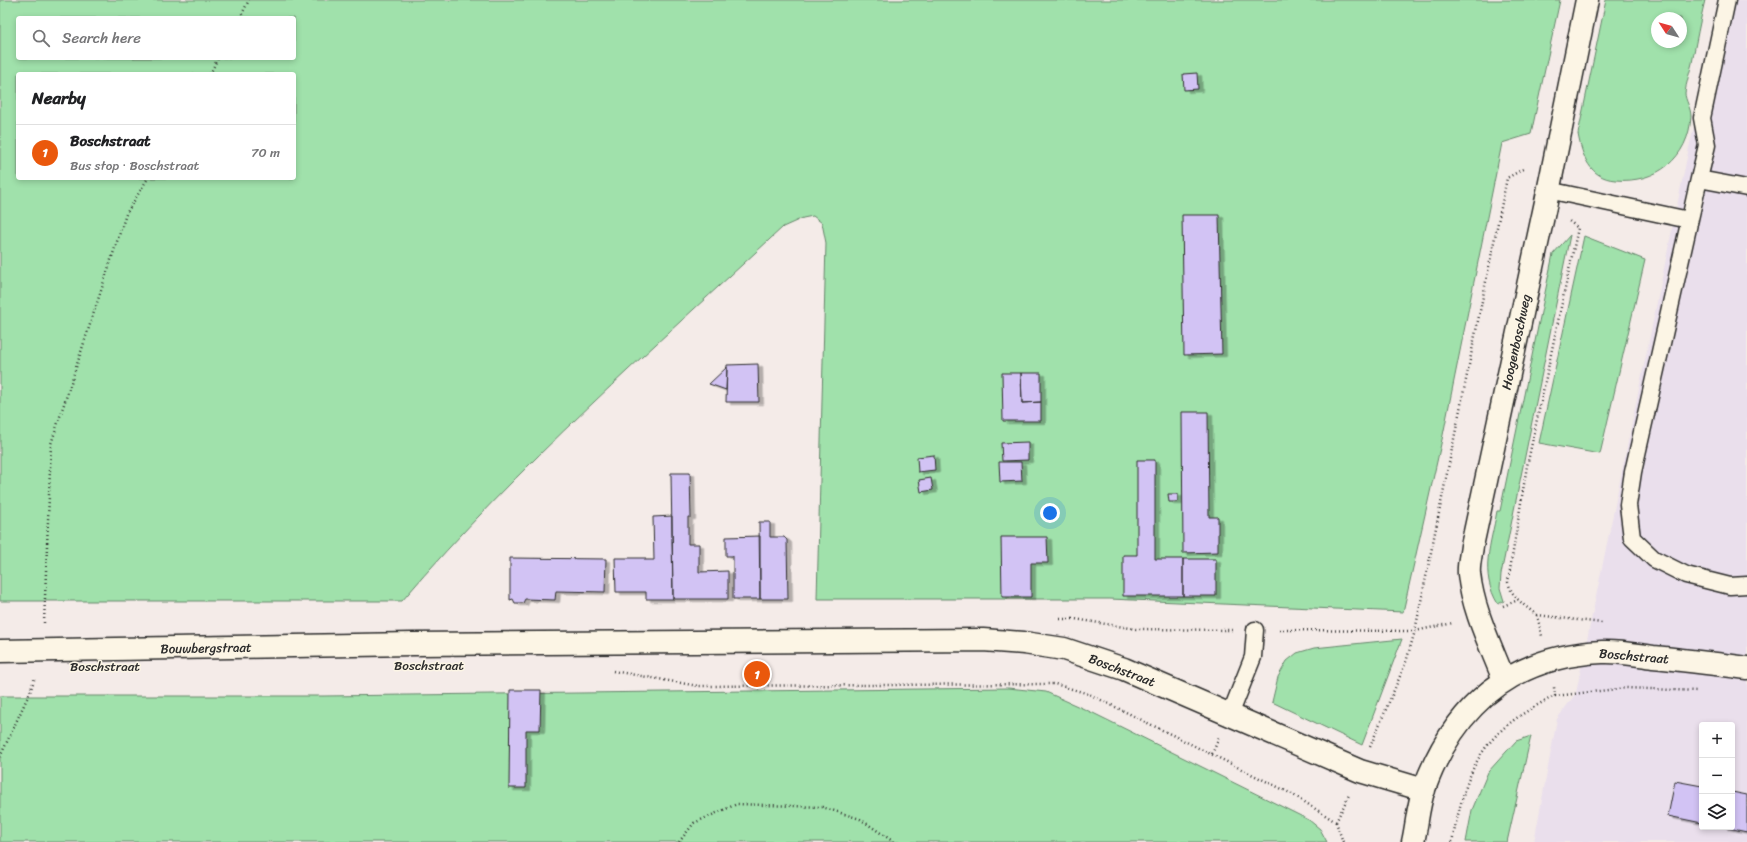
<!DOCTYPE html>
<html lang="en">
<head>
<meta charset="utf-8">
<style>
  body { margin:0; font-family:Sriracha,sans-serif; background:#f6f6f6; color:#202124 }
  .controls { position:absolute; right:12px; bottom:12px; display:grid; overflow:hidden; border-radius:4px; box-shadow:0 2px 6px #0003 }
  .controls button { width:36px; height:36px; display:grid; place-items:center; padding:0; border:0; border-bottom:1px solid #e0e0e0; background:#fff; color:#202124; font:20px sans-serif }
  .compass { position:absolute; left:1651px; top:12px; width:36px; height:36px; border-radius:50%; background:#fff; box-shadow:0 2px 6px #0003; rotate:306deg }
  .you { position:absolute; left:1050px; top:513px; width:14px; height:14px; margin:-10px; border:3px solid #fff; border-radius:50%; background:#1a73e8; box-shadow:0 0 0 6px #1a73e833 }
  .badge { display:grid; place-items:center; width:26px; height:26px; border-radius:50%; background:#ea580c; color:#fff; font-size:13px; font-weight:700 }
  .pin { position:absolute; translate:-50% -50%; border:2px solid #fff; box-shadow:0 1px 4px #0006 }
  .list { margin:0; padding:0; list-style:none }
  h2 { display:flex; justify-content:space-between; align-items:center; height:52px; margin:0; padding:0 16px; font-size:17px }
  h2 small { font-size:13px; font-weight:400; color:#757577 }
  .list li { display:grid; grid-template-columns:26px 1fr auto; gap:12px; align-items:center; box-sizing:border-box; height:56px; padding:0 16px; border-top:1px solid #e0e0e0 }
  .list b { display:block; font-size:15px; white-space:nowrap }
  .list p { margin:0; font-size:13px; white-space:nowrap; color:#757577 }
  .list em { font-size:13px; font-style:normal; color:#757577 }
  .icon { flex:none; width:22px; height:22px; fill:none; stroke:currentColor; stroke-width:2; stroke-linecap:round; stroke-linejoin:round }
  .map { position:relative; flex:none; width:1747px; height:842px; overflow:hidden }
  .search { position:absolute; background:#fff; box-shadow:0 2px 6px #0003; left:16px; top:16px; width:280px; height:44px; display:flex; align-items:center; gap:10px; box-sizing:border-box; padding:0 14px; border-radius:4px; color:#757577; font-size:15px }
  .panel { position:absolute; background:#fff; box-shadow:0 2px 6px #0003; left:16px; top:72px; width:280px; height:108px; border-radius:4px }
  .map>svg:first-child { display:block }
  .built { fill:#eadfec; fill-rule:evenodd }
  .green { fill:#a0e1ab; stroke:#66866b; fill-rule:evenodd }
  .building { fill:#d2c3f4; stroke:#2b2b2b; filter:url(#shadow) }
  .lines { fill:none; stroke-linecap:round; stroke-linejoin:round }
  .lane-casing { stroke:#2b2b2b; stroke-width:19 }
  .street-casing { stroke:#2b2b2b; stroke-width:25 }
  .secondary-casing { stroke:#2b2b2b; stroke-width:25 }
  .path { stroke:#2b2b2b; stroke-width:2.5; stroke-dasharray:1 3; stroke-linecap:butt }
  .lane { stroke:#fcf5e5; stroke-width:16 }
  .street { stroke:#fcf5e5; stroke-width:22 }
  .secondary { stroke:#fcf5e5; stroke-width:22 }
  .labels { text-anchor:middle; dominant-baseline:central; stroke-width:3; stroke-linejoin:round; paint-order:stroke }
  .street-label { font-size:13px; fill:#2b2b2b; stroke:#fcf5e5 }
</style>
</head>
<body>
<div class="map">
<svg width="1747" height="842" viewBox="0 0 1747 842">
  <defs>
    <filter id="shadow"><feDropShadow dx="4.5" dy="2.5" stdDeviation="0" flood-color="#0004"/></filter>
  </defs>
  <rect width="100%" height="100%" fill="#f4ebe8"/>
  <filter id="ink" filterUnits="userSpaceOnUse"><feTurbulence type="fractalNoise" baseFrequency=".025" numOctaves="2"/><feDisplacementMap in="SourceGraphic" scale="8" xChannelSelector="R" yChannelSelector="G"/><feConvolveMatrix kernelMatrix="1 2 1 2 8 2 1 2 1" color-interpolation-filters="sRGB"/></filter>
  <g filter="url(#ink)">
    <path class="built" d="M 1727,0 L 1747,0 L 1747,842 L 1534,842 L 1557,719 L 1576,693 L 1690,143 ZM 1702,725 L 1732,725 L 1732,827 L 1702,827 Z"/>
    <path class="green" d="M 0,0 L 1560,0 L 1531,134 L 1502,143 L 1443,435 L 1403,612 L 1110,599 L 817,599 L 826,243 L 822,223 L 813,216 L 803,218 L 783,227 C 653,348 518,465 402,601 L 0,601 ZM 18,18 L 294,18 L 294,58 L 18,58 ZM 18,74 L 294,74 L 294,178 L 18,178 Z
      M 1606,0 L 1705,0 C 1700,21 1696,42 1692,63 C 1690,72 1686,83 1685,93 C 1685,100 1691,108 1691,116 C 1689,158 1656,184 1615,180 C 1590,178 1582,156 1578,134 ZM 1657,18 L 1681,18 L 1681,42 L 1657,42 Z
      M 1570,235 L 1501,574 L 1500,588 L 1504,601 L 1498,604 C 1479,573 1491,544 1497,511 L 1500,511 L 1553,254 Z
      M 1584,236 L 1645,260 L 1600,454 L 1539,443 Z
      M 1402,639 L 1362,745 L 1272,702 L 1278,677 L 1287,661 L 1297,653 L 1314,648 Z
      M 1008,688 L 1046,692 L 1093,713 L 1309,820 L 1320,829 L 1327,842 L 0,842 L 0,696 L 323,696 Z
      M 1531,736 L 1507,842 L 1466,842 L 1472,810 L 1488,772 L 1516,741 Z"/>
    <path class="building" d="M 1197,73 L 1198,89 L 1184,90 L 1183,74 Z
      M 1182,215 L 1219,215 L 1222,354 L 1184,355 Z
      M 758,364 L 759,402 L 726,402 L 727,365 Z
      M 727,367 L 726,390 L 709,384 Z
      M 1002,373 L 1021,373 L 1022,403 L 1041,402 L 1041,421 L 1003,421 Z
      M 1021,373 L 1041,373 L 1041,402 L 1022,403 Z
      M 1182,412 L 1208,412 L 1209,517 L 1218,517 L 1218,552 L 1183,553 Z
      M 1028,442 L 1028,460 L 1002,461 L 1001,443 Z
      M 934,455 L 935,470 L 918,472 L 917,457 Z
      M 1137,460 L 1155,460 L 1155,559 L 1183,559 L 1183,596 L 1123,596 L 1123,555 L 1137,555 Z
      M 999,462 L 1021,462 L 1022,481 L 1000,482 Z
      M 671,473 L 690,473 L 691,517 L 688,517 L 688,544 L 699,544 L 699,572 L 728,571 L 728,599 L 673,599 Z
      M 931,478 L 933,490 L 921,492 L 919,480 Z
      M 1168,494 L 1178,494 L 1178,502 L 1169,502 Z
      M 672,516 L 673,599 L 646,599 L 646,592 L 616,592 L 615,558 L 645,558 L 645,560 L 654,560 L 653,517 Z
      M 759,522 L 770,522 L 770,537 L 784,537 L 787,540 L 788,599 L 760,599 Z
      M 760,536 L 760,599 L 733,599 L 733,556 L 726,556 L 726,537 Z
      M 1001,537 L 1047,537 L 1048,563 L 1031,563 L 1031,597 L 1002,597 Z
      M 510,558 L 606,559 L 605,592 L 556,591 L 555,600 L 525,599 L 523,603 L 515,603 L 513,599 L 510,600 Z
      M 1183,559 L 1216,559 L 1216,596 L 1183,596 Z
      M 510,690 L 541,690 L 540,730 L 526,730 L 526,788 L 509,788 Z
      M 1675,781 L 1702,786 L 1702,823 L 1668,816 Z
      M 1732,792 L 1747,795 L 1747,832 L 1723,827 L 1732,827 Z"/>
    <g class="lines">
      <defs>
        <path id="lane" d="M 1699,179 L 1707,145 L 1702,118 L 1727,0
          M 1747,188 L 1699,179 L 1633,472 L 1628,505 L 1632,538 L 1654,559 L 1686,575 L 1730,586 L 1747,585
          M 1548,190 L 1689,220
          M 1230,715 L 1253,657 L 1255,630"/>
        <path id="street" d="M 1504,680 C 1491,646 1473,611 1469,574 C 1468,565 1471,555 1472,546 L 1546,202 L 1587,0"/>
        <path id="secondary" d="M 0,651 L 413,644 L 983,640 L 1024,643 L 1064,649 L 1124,669 L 1360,771 L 1424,790
          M 1413,842 C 1417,825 1418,805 1424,789 C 1454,706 1512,656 1602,652 C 1619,651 1637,655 1653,657 C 1685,660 1716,664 1747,668"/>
      </defs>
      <use href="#lane" class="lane-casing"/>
      <use href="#street" class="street-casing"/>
      <use href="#secondary" class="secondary-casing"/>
      <path class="path" d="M 240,18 L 249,0
        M 210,74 L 218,58
        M 1503,606 L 1518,600
        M 1537,615 C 1524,605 1512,598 1508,582 L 1527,466 L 1578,228 L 1569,221
        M 1537,615 L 1542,636
        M 1537,615 L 1602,623
        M 1060,619 L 1075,619 L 1136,629 L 1232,630
        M 44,623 L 51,444 L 126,214 L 148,178
        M 1279,630 L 1415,631 L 1453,623
        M 613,671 L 698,686 L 1055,684 L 1089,694 L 1292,794 L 1336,822
        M 1555,696 L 1626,688 L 1698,691
        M 1370,747 L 1406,662 L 1415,631 L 1507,178 L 1525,168
        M 1212,754 L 1219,738
        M 0,757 L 30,692 L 35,677
        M 1336,822 L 1349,795
        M 1336,822 L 1343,842
        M 679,842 L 694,823 L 737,804 L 822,807 L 860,819 L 894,842
        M 1452,842 C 1468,764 1481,732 1555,696 L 1554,687"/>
      <use href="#lane" class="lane"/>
      <use href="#street" class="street"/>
      <use href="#secondary" class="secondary"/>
    </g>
  </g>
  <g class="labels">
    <g class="street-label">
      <text transform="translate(1516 342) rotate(-78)">Hoogenboschweg</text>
      <text transform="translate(206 648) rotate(-1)">Bouwbergstraat</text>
      <text transform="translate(1634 656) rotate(5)">Boschstraat</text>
      <text x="429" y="665">Boschstraat</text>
      <text x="105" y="666">Boschstraat</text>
      <text transform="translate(1122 670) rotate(21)">Boschstraat</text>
    </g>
  </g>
</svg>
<div class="controls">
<button>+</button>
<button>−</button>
<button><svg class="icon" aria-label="layers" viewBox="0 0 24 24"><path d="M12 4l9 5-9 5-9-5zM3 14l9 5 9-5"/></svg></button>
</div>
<svg class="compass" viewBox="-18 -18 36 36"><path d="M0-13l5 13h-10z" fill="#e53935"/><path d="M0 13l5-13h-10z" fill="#757577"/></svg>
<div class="you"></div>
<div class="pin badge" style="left:757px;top:674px">1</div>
<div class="search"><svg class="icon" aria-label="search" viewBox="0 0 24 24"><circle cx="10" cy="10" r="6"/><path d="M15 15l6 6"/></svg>Search here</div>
<section class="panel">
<h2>Nearby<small></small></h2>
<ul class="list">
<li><span class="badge">1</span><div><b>Boschstraat</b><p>Bus stop · Boschstraat</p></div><em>70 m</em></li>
</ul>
</section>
</div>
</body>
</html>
